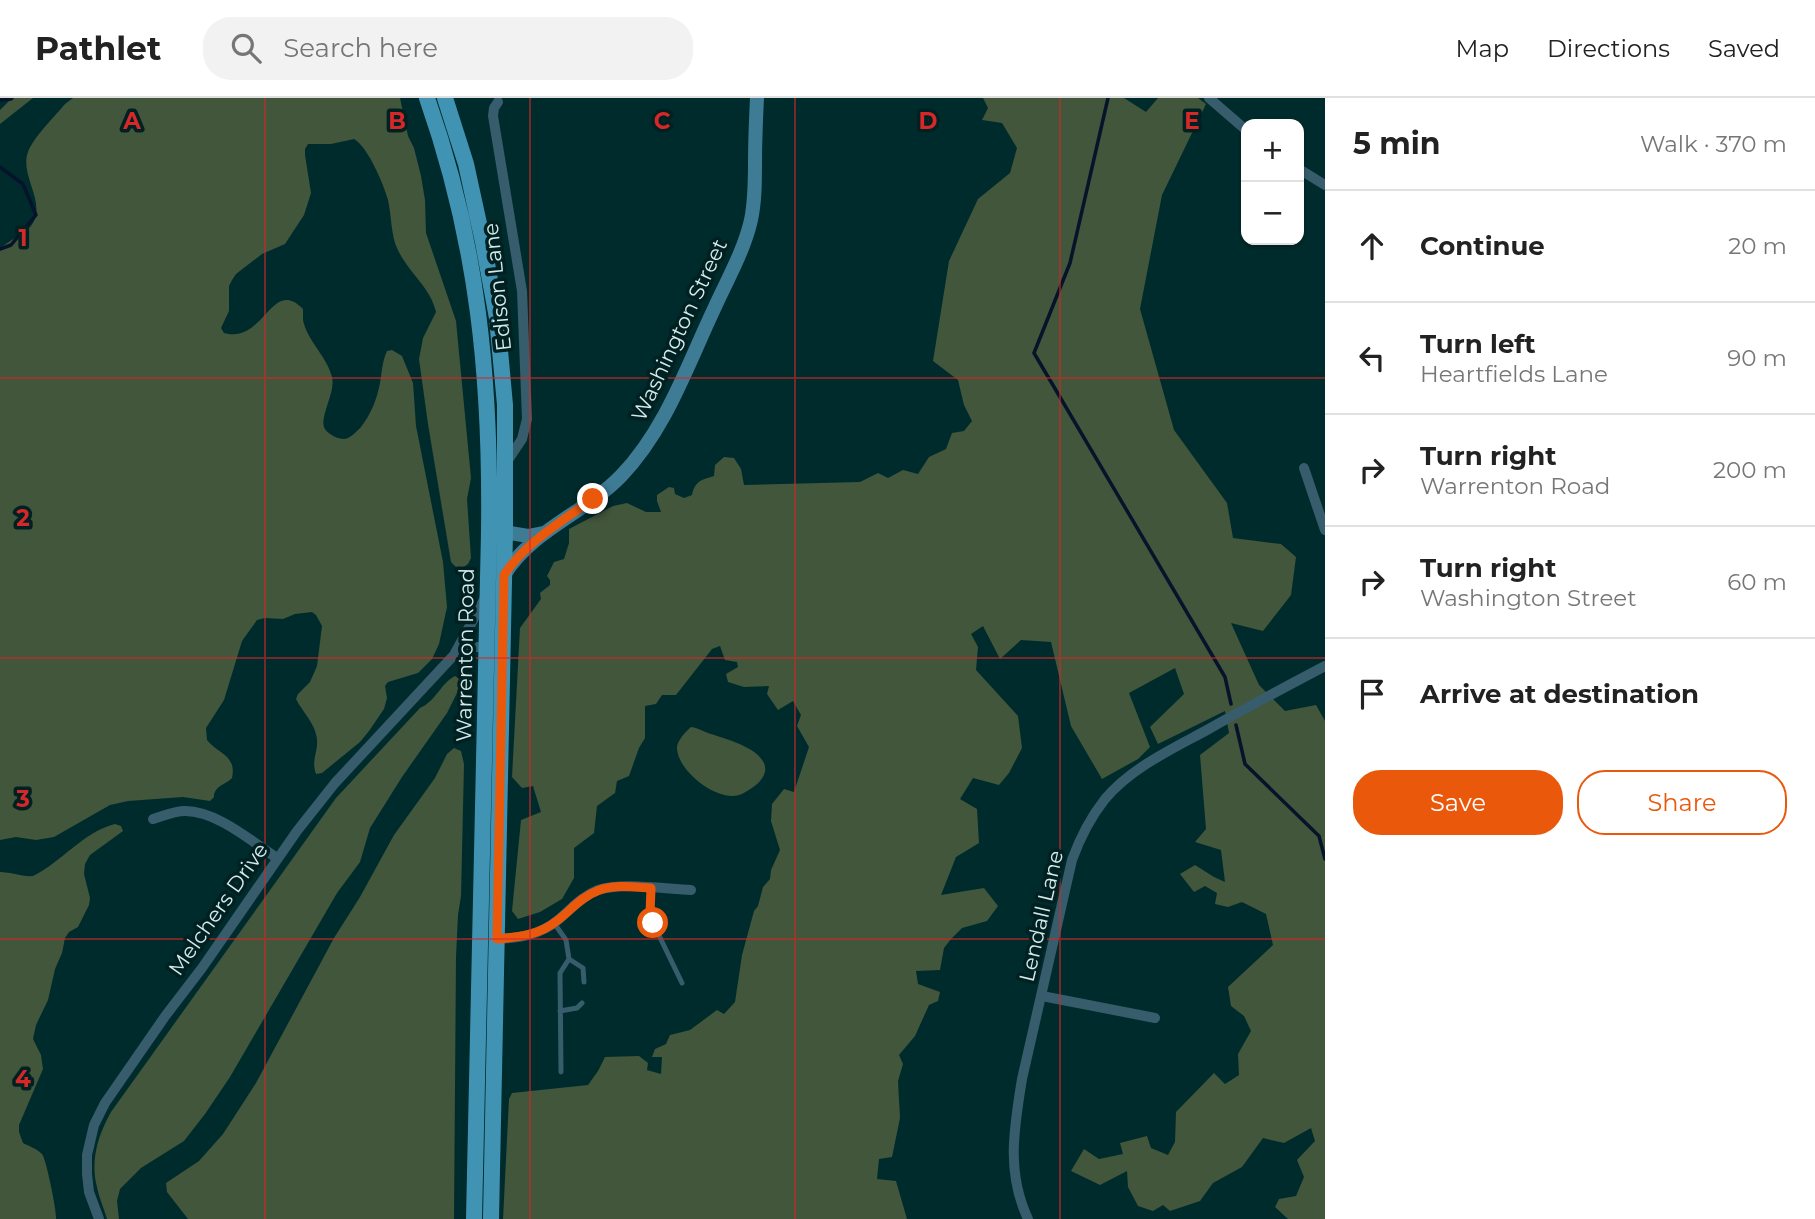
<!DOCTYPE html>
<html lang="en">
<head>
<meta charset="utf-8">
<style>
  body { margin:0; font-family:Montserrat,sans-serif; background:#f2f2f2; color:#222 }
  .controls { position:absolute; right:21px; top:21px; display:grid; overflow:hidden; border-radius:14px; box-shadow:0 2px 5px #0004 }
  .controls button { width:63px; height:63px; display:grid; place-items:center; padding:0; border:0; border-bottom:2px solid #e0e0e0; background:#fff; color:#222; font:35px sans-serif }
  .stop { position:absolute; width:21px; height:21px; margin:-16px; border:5px solid #ea580c; border-radius:50%; background:#fff }
  .stop.end { background:#ea580c; border-color:#fff; box-shadow:0 2px 7px #0008 }
  .list { margin:0; padding:0; list-style:none }
  h2 { display:flex; justify-content:space-between; align-items:center; height:91px; margin:0; padding:0 28px; font-size:30px }
  h2 small { font-size:23px; font-weight:400; color:#767676 }
  .list li { display:grid; grid-template-columns:46px 1fr auto; gap:21px; align-items:center; box-sizing:border-box; height:112px; padding:0 28px; border-top:2px solid #e0e0e0 }
  .list b { display:block; font-size:26px; white-space:nowrap }
  .list p { margin:0; font-size:23px; white-space:nowrap; color:#767676 }
  .list em { font-size:23px; font-style:normal; color:#767676 }
  .actions { display:flex; gap:14px; padding:21px 28px }
  .actions a { flex:1; padding:16px 0; border:2px solid #ea580c; border-radius:28px; text-align:center; font-size:24px; color:#ea580c }
  .actions .main { background:#ea580c; color:#fff }
  .icon { flex:none; width:38px; height:38px; fill:none; stroke:currentColor; stroke-width:2; stroke-linecap:round; stroke-linejoin:round }
  .map { position:relative; flex:none; width:1325px; height:1121px; overflow:hidden }
  header { display:flex; align-items:center; gap:42px; box-sizing:border-box; height:98px; padding:0 35px; background:#fff; border-bottom:2px solid #e0e0e0 }
  header strong { font-size:33px }
  nav { display:flex; gap:38px; margin-inline-start:auto; font-size:24px }
  .search { width:490px; height:63px; background:#f2f2f2; display:flex; align-items:center; gap:18px; box-sizing:border-box; padding:0 24px; border-radius:28px; color:#767676; font-size:26px }
  main { display:flex }
  aside { flex:1; background:#fff }
  .map>svg:first-child { display:block }
  .forest { fill:#41563b }
  .lines { fill:none; stroke-linecap:round; stroke-linejoin:round }
  .stream { stroke:#05142a; stroke-width:3.5 }
  .lane { stroke:#375c6c; stroke-width:5 }
  .street { stroke:#375c6c; stroke-width:10 }
  .secondary { stroke:#3e7b95; stroke-width:14 }
  .primary { stroke:#4193b4; stroke-width:16 }
  .route { stroke:#ea580c; stroke-width:9 }
  .grid { fill:none; stroke:#d62828; stroke-width:2; stroke-opacity:0.55 }
  .labels { text-anchor:middle; dominant-baseline:central; stroke-width:7; stroke-linejoin:round; paint-order:stroke }
  .street-label { font-size:21px; fill:#d5ebeb; stroke:#012021 }
  .grid-label { font-size:23px; text-anchor:middle; font-weight:bold; fill:#d62828; stroke:#012021; stroke-width:7; stroke-linejoin:round; paint-order:stroke }
</style>
</head>
<body>
<header>
<strong>Pathlet</strong>
<div class="search"><svg class="icon" aria-label="search" viewBox="0 0 24 24"><circle cx="10" cy="10" r="6"/><path d="M15 15l6 6"/></svg>Search here</div>
<nav><a>Map</a><a>Directions</a><a>Saved</a></nav>
</header>
<main>
<div class="map">
<svg width="1325" height="1121" viewBox="0 0 1325 1121">
  <rect width="100%" height="100%" fill="#002b2c"/>
  <path class="forest" d="M 12,0 L 33,0 L 0,26 L 0,12 Z
    M 73,0 L 400,0 L 408,38 L 414,50 L 421,78 L 425,102 L 426,135 L 456,223 L 471,380 L 467,401 L 471,460 L 468,466 L 461,471 L 457,470 L 451,464 L 428,326 L 419,261 L 423,240 L 436,214 C 430,187 405,173 395,145 C 391,131 391,116 388,102 C 384,87 368,49 354,41 L 331,46 L 308,46 L 305,51 L 305,57 L 311,95 L 304,117 L 285,146 L 262,156 L 236,176 L 232,182 L 229,188 L 229,213 L 221,230 L 224,235 C 265,246 271,178 303,211 C 303,215 303,218 303,222 C 307,243 327,258 332,279 C 336,295 318,320 325,331 C 329,337 338,341 344,341 C 351,340 356,334 361,329 C 371,316 377,301 380,285 C 382,274 382,264 387,253 L 392,252 L 402,258 L 413,285 L 416,328 L 443,464 L 447,509 L 439,546 L 432,561 L 418,575 L 388,584 L 385,588 L 387,600 L 384,611 L 369,633 L 360,644 L 322,675 L 316,676 C 311,662 318,655 317,642 C 316,626 303,615 296,601 L 298,596 L 310,584 L 317,568 L 322,528 L 316,517 L 312,514 L 295,516 L 283,521 L 265,520 L 257,522 L 242,543 L 224,602 L 206,630 L 207,642 C 218,656 237,657 232,680 C 225,687 214,688 214,699 L 210,703 L 183,699 L 128,703 L 110,707 L 54,739 L 36,742 L 16,739 L 0,742 L 0,151 C 9,142 24,136 31,128 C 48,105 19,78 28,54 C 33,40 55,18 65,6 Z
    M 983,0 L 1124,0 L 1146,14 L 1158,0 L 1198,0 L 1206,6 L 1162,97 L 1140,211 L 1174,332 L 1227,405 L 1233,440 L 1281,446 L 1296,459 L 1291,497 L 1263,533 L 1231,525 L 1259,587 L 1285,613 L 1316,607 L 1325,623 L 1325,1121 L 1288,1121 L 1275,1109 L 1279,1101 L 1296,1098 L 1304,1079 L 1297,1062 L 1315,1043 L 1311,1030 L 1284,1045 L 1263,1040 L 1242,1069 L 1213,1085 L 1200,1103 L 1170,1113 L 1163,1107 L 1153,1113 L 1138,1108 L 1128,1089 L 1127,1073 L 1100,1087 L 1071,1073 L 1084,1051 L 1099,1061 L 1123,1056 L 1120,1045 L 1147,1038 L 1151,1050 L 1168,1057 L 1175,1044 L 1176,1014 L 1214,975 L 1225,986 L 1239,977 L 1238,956 L 1251,933 L 1244,918 L 1231,908 L 1228,889 L 1273,847 L 1266,816 L 1242,804 L 1228,809 L 1215,806 L 1217,795 L 1205,788 L 1194,794 L 1180,776 L 1195,767 L 1214,779 L 1225,784 L 1221,752 L 1195,744 L 1206,731 L 1200,657 L 1229,635 L 1225,613 L 1158,646 L 1150,629 L 1184,596 L 1175,570 L 1129,595 L 1150,649 L 1138,661 L 1102,681 L 1071,628 L 1051,544 L 1021,542 L 1000,561 L 983,528 L 971,536 L 978,549 L 976,572 L 1018,618 L 1022,650 L 1009,675 L 999,687 L 973,680 L 960,701 L 977,711 L 979,745 L 956,759 L 941,797 L 984,790 L 998,808 L 987,823 L 962,830 L 951,841 L 944,850 L 940,872 L 916,873 L 918,886 L 940,894 L 938,903 L 929,907 L 915,938 L 899,957 L 903,966 L 898,983 L 900,1020 L 892,1059 L 879,1061 L 877,1081 L 896,1083 L 907,1121 L 503,1121 L 509,1001 L 512,995 L 588,987 L 598,973 L 605,959 L 639,958 L 648,965 L 647,972 L 661,976 L 662,959 L 652,959 L 655,951 L 666,946 L 670,937 L 690,932 L 717,912 L 724,916 L 735,904 L 742,857 L 754,813 L 758,808 L 763,789 L 770,781 L 771,772 L 780,752 L 771,723 L 772,706 L 784,691 L 794,694 L 809,649 L 797,628 L 801,617 L 793,603 L 778,612 L 767,596 L 769,588 L 744,589 L 728,584 L 726,576 L 738,569 L 737,564 L 725,562 L 720,548 L 712,551 L 676,597 L 662,597 L 656,606 L 645,608 L 645,640 L 639,650 L 629,678 L 617,683 L 615,695 L 597,708 L 594,735 L 574,750 L 574,780 L 562,801 L 540,814 L 518,821 L 512,813 L 521,722 L 541,714 L 533,688 L 522,690 L 512,679 L 520,530 L 541,501 L 540,495 L 550,487 L 550,482 L 547,478 L 554,464 L 564,461 L 569,445 L 569,431 L 613,408 L 627,405 L 646,414 L 661,414 L 657,403 L 657,397 L 669,389 L 674,390 L 675,396 L 684,400 L 692,397 C 695,383 701,382 714,378 L 715,367 L 724,359 L 734,360 L 741,371 L 744,387 L 860,384 L 878,375 L 888,380 L 903,372 L 918,376 L 929,359 L 946,351 L 952,335 L 964,333 L 972,323 L 964,307 L 958,282 L 933,263 L 949,163 L 978,101 L 1010,75 L 1017,50 L 1002,25 L 982,22 L 988,10 Z
    M 455,578 L 461,582 L 460,589 L 447,615 L 402,679 L 370,730 L 360,764 L 337,795 L 230,979 L 205,1016 L 184,1043 L 141,1070 L 120,1091 L 117,1103 L 119,1121 L 107,1121 C 104,1110 99,1100 97,1089 C 90,1063 98,1037 111,1014 L 336,700 L 420,610 C 436,603 441,585 455,578 Z
    M 691,629 C 699,630 704,634 711,636 C 726,641 769,652 765,674 C 762,685 751,691 742,696 C 720,706 679,675 677,651 C 676,644 686,633 691,629 Z
    M 454,650 L 461,653 L 464,666 L 461,798 L 458,817 L 456,859 L 454,1121 L 188,1121 L 167,1094 L 166,1085 L 199,1063 L 223,1036 L 256,985 L 334,840 L 360,799 L 394,737 L 435,680 L 447,656 Z
    M 115,726 L 121,728 L 123,733 L 90,757 L 85,766 L 84,776 L 90,800 L 89,807 L 78,829 L 69,834 L 65,840 L 62,855 L 55,871 L 48,902 L 36,927 L 33,941 L 41,957 L 43,971 L 19,1027 L 19,1034 L 23,1045 C 29,1048 37,1051 42,1056 C 46,1060 57,1114 56,1121 L 0,1121 L 0,774 C 11,774 22,779 33,778 C 62,764 83,734 115,726 Z"/>
  <g class="lines">
    <path class="stream" d="M 1108,0 L 1070,165 L 1034,255 L 1225,579 L 1231,606
      M 0,2 L 11,1 L 12,0
      M 0,69 L 23,86 L 36,117 L 11,147 L 0,151
      M 1236,627 L 1245,666 L 1319,738 L 1325,761"/>
    <path class="lane" d="M 651,790 L 650,816 L 653,825 L 682,885
      M 554,825 L 566,842 L 569,861 L 560,875 L 561,974
      M 569,861 L 583,870 L 584,884
      M 560,913 L 577,910 L 582,905"/>
    <path class="street" d="M 1209,0 L 1246,32
      M 498,4 L 494,10 L 493,18 L 522,193 L 527,321 L 522,341 L 506,365
      M 1299,71 L 1325,87
      M 1304,370 L 1325,432
      M 454,557 L 470,549 L 486,549
      M 153,721 C 163,718 174,713 185,713 C 217,713 251,743 277,760
      M 497,841 C 519,840 540,837 558,822 C 571,811 582,798 598,792 C 621,784 666,791 691,792
      M 1042,898 L 1155,920
      M 99,1121 L 89,1094 L 87,1076 L 87,1057 L 94,1027 L 105,1005 L 166,917 L 202,870 L 297,733 L 335,685 L 454,557 L 485,500
      M 1028,1121 C 1006,1074 1014,1031 1022,981 L 1072,762 C 1080,740 1090,720 1105,701 C 1131,670 1172,651 1207,632 C 1246,610 1285,589 1325,568"/>
    <path class="secondary" d="M 505,434 L 528,438 L 543,435
      M 504,477 C 532,432 585,415 621,378 C 666,331 687,268 714,211 C 727,182 744,153 751,122 C 755,103 755,84 755,64 C 755,43 756,21 757,0"/>
    <path class="primary" d="M 427,0 C 478,145 491,281 489,434 L 474,1121
      M 445,0 L 466,66 L 483,144 L 497,220 L 505,307 L 505,434 L 491,1121"/>
  </g>
  <g class="lines">
    <path class="route" d="M 593,401 C 561,424 526,444 504,477 L 497,841 C 519,839 540,837 558,822 C 571,812 581,799 597,793 C 614,786 633,789 651,790 L 650,816 L 653,825"/>
  </g>
  <path class="grid" d="M 265,0 L 265,1121M 530,0 L 530,1121M 795,0 L 795,1121M 1060,0 L 1060,1121M 0,280 L 1325,280M 0,560 L 1325,560M 0,841 L 1325,841"/>
  <g class="labels">
    <g class="street-label">
      <text transform="translate(497 189) rotate(-96)">Edison Lane</text>
      <text transform="translate(679 232) rotate(-65)">Washington Street</text>
      <text transform="translate(465 557) rotate(-89)">Warrenton Road</text>
      <text transform="translate(218 811) rotate(-55)">Melchers Drive</text>
      <text transform="translate(1041 818) rotate(-77)">Lendall Lane</text>
    </g>
  </g>
  <g class="grid-label">
    <text x="132" y="31">A</text>
    <text x="397" y="31">B</text>
    <text x="662" y="31">C</text>
    <text x="928" y="31">D</text>
    <text x="1192" y="31">E</text>
    <text x="23" y="148">1</text>
    <text x="23" y="428">2</text>
    <text x="23" y="709">3</text>
    <text x="23" y="989">4</text>
  </g>
</svg>
<div class="controls">
<button>+</button>
<button>−</button>
</div>
<div class="stop" style="left:653px;top:825px"></div>
<div class="stop end" style="left:593px;top:401px"></div>
</div>
<aside>
<h2>5 min<small>Walk · 370 m</small></h2>
<ul class="list">
<li><svg class="icon" aria-label="ahead" viewBox="0 0 24 24"><path d="M12 20V5M6 11l6-6 6 6"/></svg><div><b>Continue</b></div><em>20 m</em></li>
<li><svg class="icon" aria-label="left" viewBox="0 0 24 24"><path d="M17 20v-9H6M10 6l-5 5 5 5"/></svg><div><b>Turn left</b><p>Heartfields Lane</p></div><em>90 m</em></li>
<li><svg class="icon" aria-label="right" viewBox="0 0 24 24"><path d="M7 20v-9h11M14 6l5 5-5 5"/></svg><div><b>Turn right</b><p>Warrenton Road</p></div><em>200 m</em></li>
<li><svg class="icon" aria-label="right" viewBox="0 0 24 24"><path d="M7 20v-9h11M14 6l5 5-5 5"/></svg><div><b>Turn right</b><p>Washington Street</p></div><em>60 m</em></li>
<li><svg class="icon" aria-label="arrive" viewBox="0 0 24 24"><path d="M6 21V4h12l-3 4 3 4H6"/></svg><div><b>Arrive at destination</b></div></li>
</ul>
<div class="actions"><a class="main">Save</a><a>Share</a></div>
</aside>
</main>
</body>
</html>
